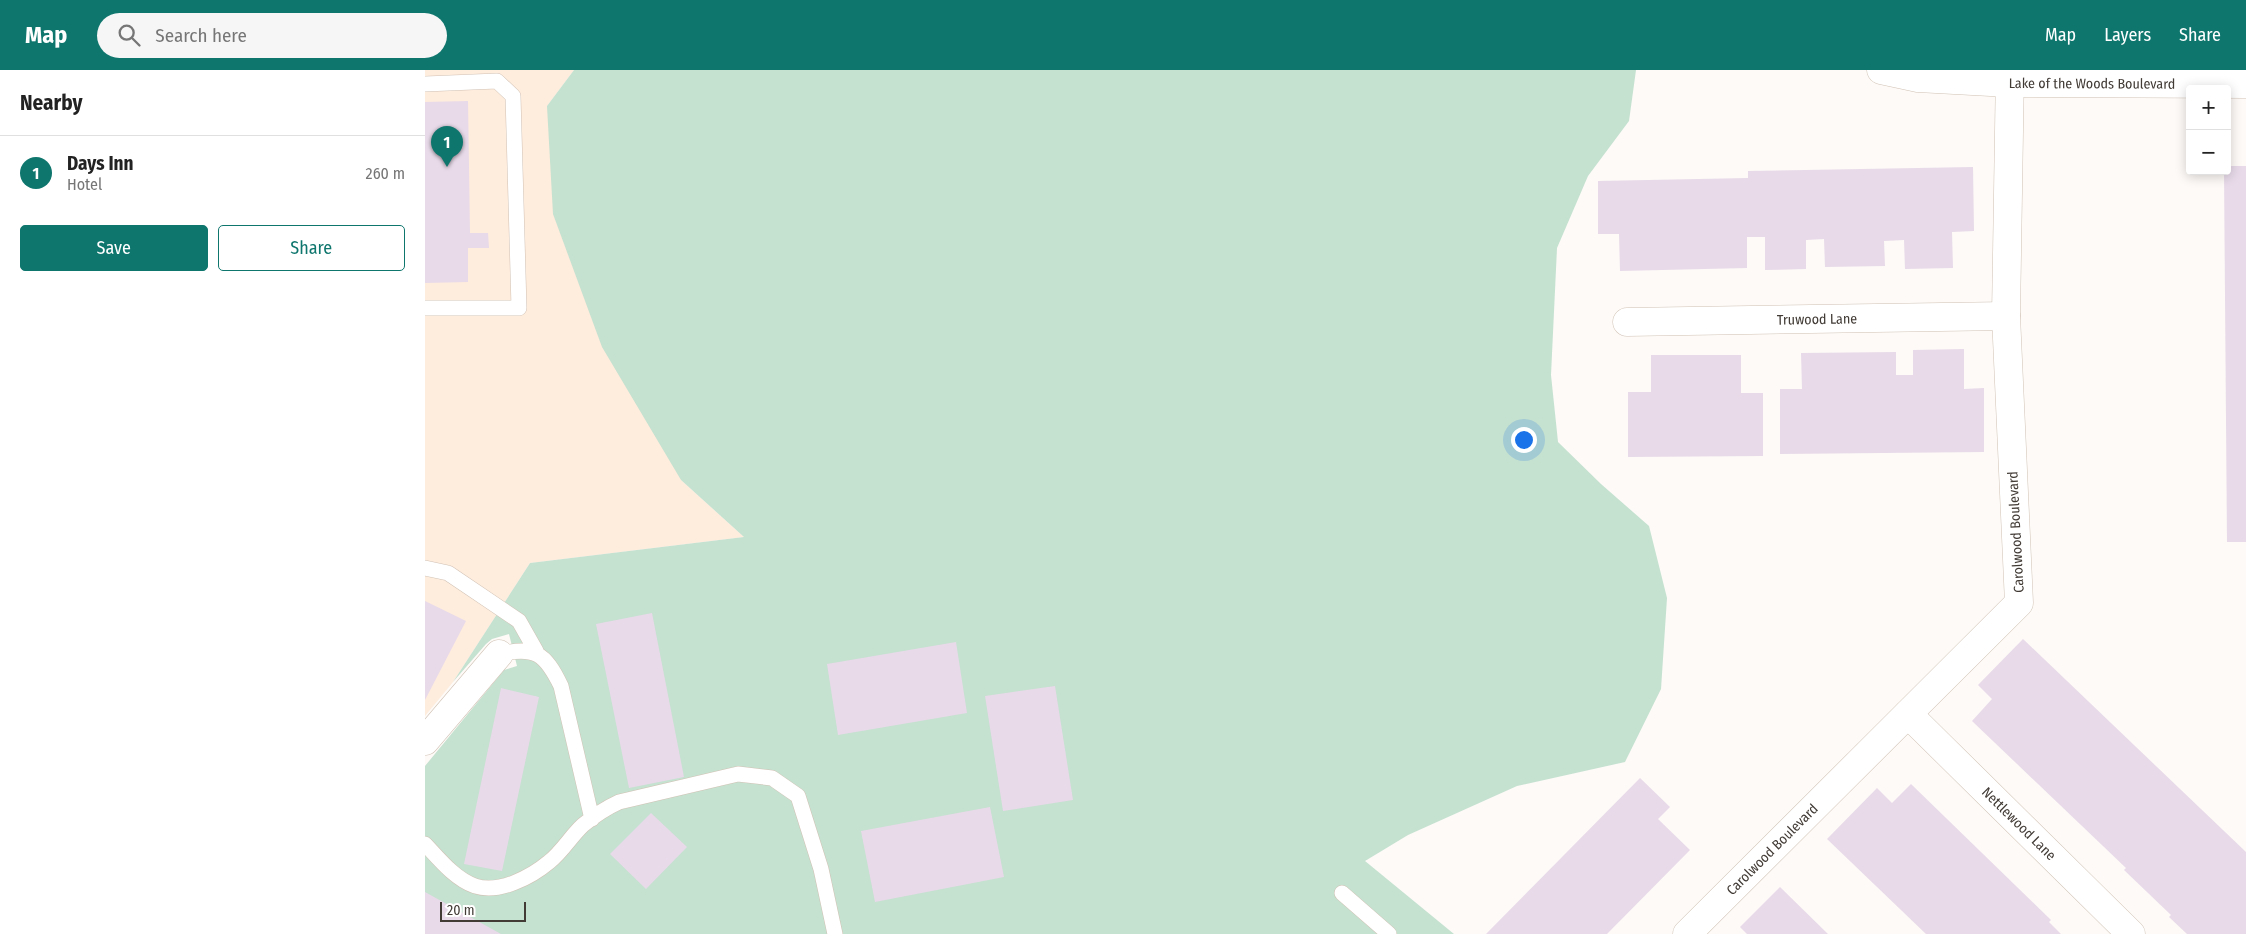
<!DOCTYPE html>
<html lang="en">
<head>
<meta charset="utf-8">
<style>
  body { margin:0; font-family:"Fira Sans Condensed",sans-serif; background:#f6f6f6; color:#222 }
  .controls { position:absolute; right:15px; top:15px; display:grid; overflow:hidden; border-radius:5px; box-shadow:0 2px 12px #0003 }
  .controls button { width:45px; height:45px; display:grid; place-items:center; padding:0; border:0; border-bottom:1px solid #e0e0e0; background:#fff; color:#222; font:25px sans-serif }
  .scale { position:absolute; left:15px; bottom:12px; width:86px; box-sizing:border-box; padding-left:5px; border:2px solid #413a35; border-top:0; font-size:14px; line-height:18px; white-space:nowrap; color:#413a35; -webkit-text-stroke:4px #fff; paint-order:stroke }
  .you { position:absolute; left:1098px; top:369px; width:18px; height:18px; margin:-12px; border:4px solid #fff; border-radius:50%; background:#1a73e8; box-shadow:0 0 0 8px #1a73e833 }
  .badge { display:grid; place-items:center; width:32px; height:32px; border-radius:50%; background:#0f766e; color:#fff; font-size:16px; font-weight:700 }
  .pin { position:absolute; translate:-50% -41px; filter:drop-shadow(0 1px 2px #0008) }
  .pin::after { content:''; position:absolute; top:26px; width:18px; height:15px; background:inherit; clip-path:polygon(0 0,100% 0,50% 100%) }
  .list { margin:0; padding:0; list-style:none }
  h2 { display:flex; justify-content:space-between; align-items:center; height:65px; margin:0; padding:0 20px; font-size:21px }
  h2 small { font-size:16px; font-weight:400; color:#767676 }
  .list li { display:grid; grid-template-columns:32px 1fr auto; gap:15px; align-items:center; box-sizing:border-box; height:75px; padding:0 20px; border-top:1px solid #e0e0e0 }
  .list b { display:block; font-size:19px; white-space:nowrap }
  .list p { margin:0; font-size:16px; white-space:nowrap; color:#767676 }
  .list em { font-size:16px; font-style:normal; color:#767676 }
  .actions { display:flex; gap:10px; padding:15px 20px }
  .actions a { flex:1; padding:11px 0; border:1px solid #0f766e; border-radius:5px; text-align:center; font-size:18px; color:#0f766e }
  .actions .main { background:#0f766e; color:#fff }
  .icon { flex:none; width:28px; height:28px; fill:none; stroke:currentColor; stroke-width:2; stroke-linecap:round; stroke-linejoin:round }
  .map { position:relative; flex:none; width:1821px; height:864px; overflow:hidden }
  header { display:flex; align-items:center; gap:30px; box-sizing:border-box; height:70px; padding:0 25px; background:#0f766e; color:#fff }
  header strong { font-size:24px }
  nav { display:flex; gap:28px; margin-inline-start:auto; font-size:18px }
  .search { width:350px; height:45px; background:#f6f6f6; display:flex; align-items:center; gap:12px; box-sizing:border-box; padding:0 18px; border-radius:28px; color:#767676; font-size:19px }
  main { display:flex }
  aside { flex:1; background:#fff }
  .map>svg:first-child { display:block }
  .built { fill:#feecdd }
  .green { fill:#c5e1d0 }
  .building { fill:#e8dae9 }
  .lines { fill:none; stroke-linecap:round; stroke-linejoin:round }
  .service-casing { stroke:#d1c2b5; stroke-width:16 }
  .minor-casing { stroke:#d1c2b5; stroke-width:29 }
  .tertiary-casing { stroke:#d1c2b5; stroke-width:29 }
  .service { stroke:#fff; stroke-width:15 }
  .minor { stroke:#fff; stroke-width:28 }
  .tertiary { stroke:#fff; stroke-width:28 }
  .labels { text-anchor:middle; dominant-baseline:central; stroke-width:5; stroke-linejoin:round; paint-order:stroke }
  .street-label { font-size:14px; fill:#413a35; stroke:#fff }
</style>
</head>
<body>
<header>
<strong>Map</strong>
<div class="search"><svg class="icon" aria-label="search" viewBox="0 0 24 24"><circle cx="10" cy="10" r="6"/><path d="M15 15l6 6"/></svg>Search here</div>
<nav><a>Map</a><a>Layers</a><a>Share</a></nav>
</header>
<main>
<aside>
<h2>Nearby<small></small></h2>
<ul class="list">
<li><span class="badge">1</span><div><b>Days Inn</b><p>Hotel</p></div><em>260 m</em></li>
</ul>
<div class="actions"><a class="main">Save</a><a>Share</a></div>
</aside>
<div class="map">
<svg width="1821" height="864" viewBox="0 0 1821 864">
  <rect width="100%" height="100%" fill="#fdfaf7"/>
  <path class="built" d="M 0,0 L 149,0 L 122,36 L 256,410 L 319,467 L 105,493 L 28,612 L 0,646 Z"/>
  <path class="green" d="M 149,0 L 1211,0 L 1204,51 L 1163,106 L 1132,178 L 1126,305 L 1133,372 L 1176,414 L 1224,456 L 1242,528 L 1236,619 L 1200,692 L 1092,716 L 983,765 L 940,791 L 1029,864 L 0,864 L 0,696 L 79,600 L 92,596 L 84,564 L 67,569 L 61,574 L 28,612 L 105,493 L 319,467 L 256,410 L 177,277 L 128,144 L 122,36 Z"/>
  <path class="building" d="M 43,31 L 45,163 L 63,163 L 64,178 L 43,178 L 43,212 L 0,213 L 0,32 Z
    M 1802,96 L 1821,96 L 1821,472 L 1802,472 L 1799,101 L 1802,101 Z
    M 1548,97 L 1549,161 L 1527,162 L 1528,198 L 1480,199 L 1479,170 L 1459,171 L 1460,196 L 1400,197 L 1399,169 L 1381,170 L 1381,199 L 1340,200 L 1340,167 L 1322,167 L 1322,198 L 1195,201 L 1194,164 L 1173,164 L 1173,111 L 1323,108 L 1323,101 Z
    M 1539,279 L 1539,319 L 1559,318 L 1559,382 L 1355,384 L 1355,319 L 1377,319 L 1376,283 L 1471,282 L 1471,305 L 1488,305 L 1488,280 Z
    M 1226,285 L 1316,285 L 1316,323 L 1338,323 L 1338,386 L 1203,387 L 1203,322 L 1226,322 Z
    M 0,531 L 41,551 L 0,630 Z
    M 227,543 L 259,707 L 204,718 L 171,554 Z
    M 1598,569 L 1821,782 L 1821,864 L 1762,864 L 1744,847 L 1746,845 L 1699,800 L 1701,798 L 1547,651 L 1567,629 L 1553,615 Z
    M 531,572 L 542,643 L 413,665 L 402,594 Z
    M 630,616 L 648,730 L 578,741 L 560,626 Z
    M 76,618 L 114,627 L 77,801 L 39,794 Z
    M 1215,708 L 1245,737 L 1233,749 L 1265,780 L 1182,864 L 1061,864 Z
    M 1486,714 L 1626,850 L 1624,852 L 1636,864 L 1501,864 L 1402,769 L 1452,718 L 1467,733 Z
    M 565,737 L 579,807 L 450,832 L 436,761 Z
    M 226,743 L 262,777 L 221,819 L 185,784 Z
    M 1355,817 L 1403,864 L 1322,864 L 1315,857 Z
    M 0,822 L 76,864 L 0,864 Z"/>
  <g class="lines">
    <defs>
      <path id="service" d="M 0,14 L 72,11 L 88,26 L 94,238 L 0,238
        M 0,498 L 23,503 L 94,551 L 111,581
        M 74,584 C 110,576 120,583 136,616 L 167,749
        M 0,774 C 14,789 30,809 50,816 C 74,824 106,807 124,792 C 137,782 146,766 158,755 C 169,746 181,738 194,732 L 313,704 L 347,708 L 373,726 L 396,799 L 410,864
        M 917,823 L 964,864"/>
      <g id="minor">
        <path id="s1" d="M 1202,252 L 1581,246"/>
        <path id="s2" d="M 1483,644 L 1706,864"/>
        <path d="M 0,671 L 74,584"/>
        <path id="s3" d="M 1262,864 L 1594,533 L 1581,246 L 1585,0"/>
      </g>
      <g id="tertiary">
        <path id="s4" d="M 1456,0 L 1493,8 L 1584,13 L 1821,14"/>
      </g>
    </defs>
    <use href="#service" class="service-casing"/>
    <use href="#minor" class="minor-casing"/>
    <use href="#tertiary" class="tertiary-casing"/>
    <use href="#service" class="service"/>
    <use href="#minor" class="minor"/>
    <use href="#tertiary" class="tertiary"/>
  </g>
  <g class="labels">
    <g class="street-label">
      <text stroke="none"><textPath href="#s4" startOffset="212">Lake of the Woods Boulevard</textPath></text>
      <text stroke="none"><textPath href="#s1" startOffset="190">Truwood Lane</textPath></text>
      <text transform="translate(1591 462) rotate(-93)">Carolwood Boulevard</text>
      <text stroke="none"><textPath href="#s2" startOffset="156">Nettlewood Lane</textPath></text>
      <text stroke="none"><textPath href="#s3" startOffset="120">Carolwood Boulevard</textPath></text>
    </g>
  </g>
</svg>
<div class="controls">
<button>+</button>
<button>−</button>
</div>
<div class="scale">20 m</div>
<div class="you"></div>
<div class="pin badge" style="left:22px;top:97px">1</div>
</div>
</main>
</body>
</html>
